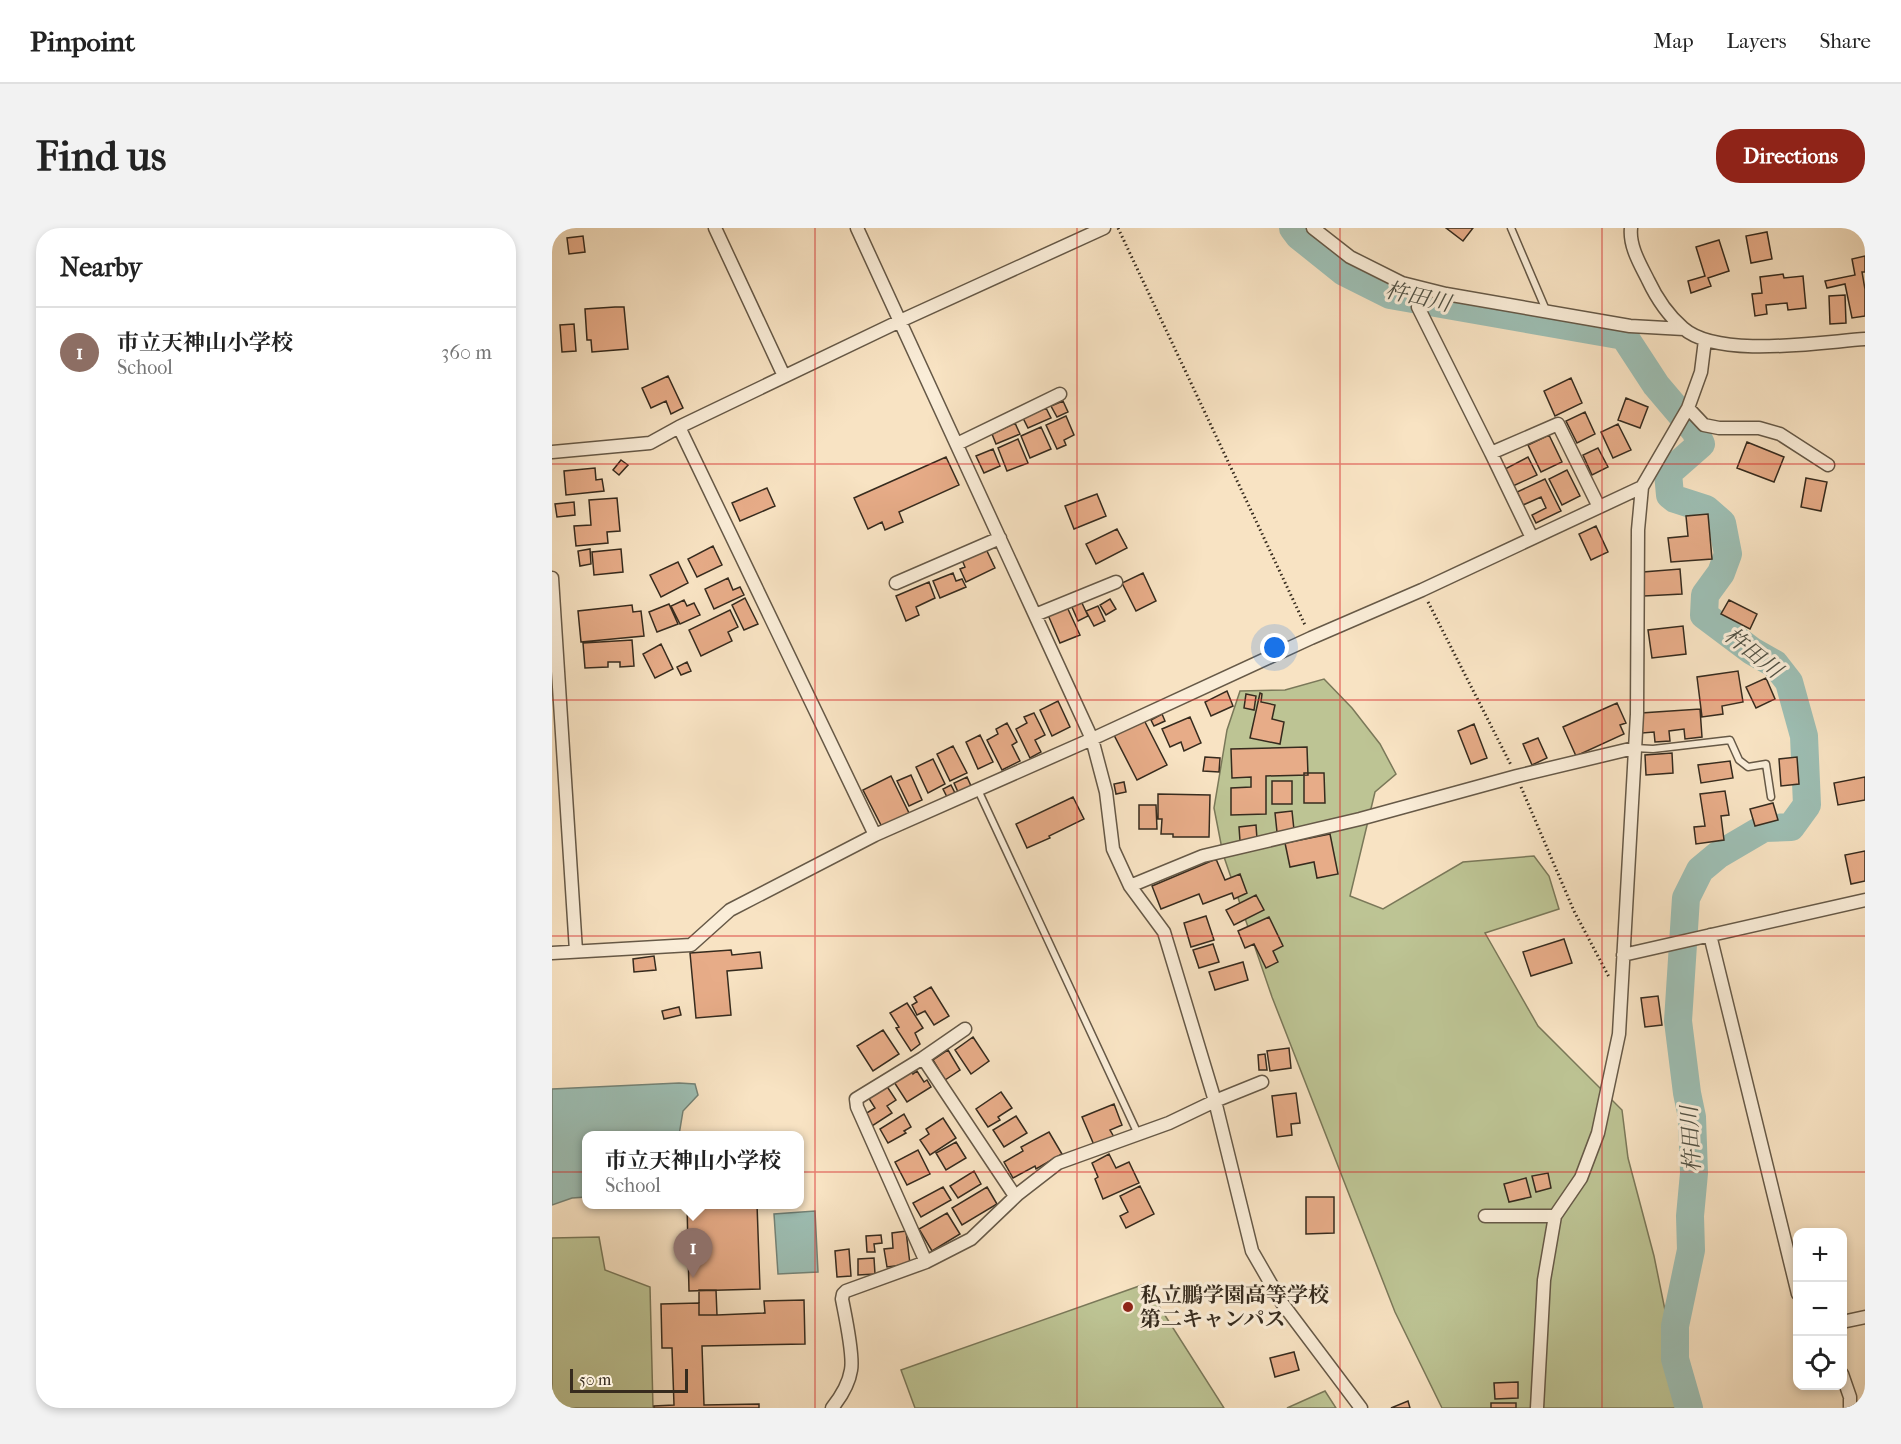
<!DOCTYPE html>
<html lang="en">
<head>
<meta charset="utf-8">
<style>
  body { margin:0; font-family:"IM FELL French Canon","Noto Serif JP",serif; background:#f2f2f2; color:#222 }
  .controls { position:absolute; right:18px; bottom:18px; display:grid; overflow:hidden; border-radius:12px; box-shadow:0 3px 9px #0003 }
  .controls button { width:54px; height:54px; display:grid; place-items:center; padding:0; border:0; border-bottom:2px solid #e0e0e0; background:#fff; color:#222; font:30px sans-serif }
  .scale { position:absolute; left:18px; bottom:15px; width:118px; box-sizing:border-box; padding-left:6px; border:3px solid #362b1e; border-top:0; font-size:16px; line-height:21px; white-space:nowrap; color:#362b1e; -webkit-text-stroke:4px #faedd8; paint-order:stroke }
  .you { position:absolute; left:723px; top:420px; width:21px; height:21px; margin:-15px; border:4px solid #fff; border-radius:50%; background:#1a73e8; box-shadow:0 0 0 9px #1a73e833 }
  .badge { display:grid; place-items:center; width:39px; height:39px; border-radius:50%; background:#8f2418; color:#fff; font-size:20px; font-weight:700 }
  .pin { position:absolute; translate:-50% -50px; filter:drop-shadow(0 2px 3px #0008) }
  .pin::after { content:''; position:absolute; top:32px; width:21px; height:18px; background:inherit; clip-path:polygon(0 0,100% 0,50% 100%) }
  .popup { position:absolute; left:30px; top:903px; width:222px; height:78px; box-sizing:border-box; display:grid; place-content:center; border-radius:12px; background:#fff; filter:drop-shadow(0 2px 4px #0005); font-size:20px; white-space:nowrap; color:#767676 }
  .popup b { font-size:22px; color:#222 }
  .popup::after { content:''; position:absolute; left:50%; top:100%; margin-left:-12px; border:12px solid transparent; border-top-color:#fff }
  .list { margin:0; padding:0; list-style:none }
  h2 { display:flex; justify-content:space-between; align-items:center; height:78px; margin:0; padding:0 24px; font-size:26px }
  h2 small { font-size:20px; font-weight:400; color:#767676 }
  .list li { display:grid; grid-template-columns:39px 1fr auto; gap:18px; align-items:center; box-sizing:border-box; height:90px; padding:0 24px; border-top:2px solid #e0e0e0 }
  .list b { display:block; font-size:22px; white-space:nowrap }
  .list p { margin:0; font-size:20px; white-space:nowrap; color:#767676 }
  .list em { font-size:20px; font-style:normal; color:#767676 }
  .icon { flex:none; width:33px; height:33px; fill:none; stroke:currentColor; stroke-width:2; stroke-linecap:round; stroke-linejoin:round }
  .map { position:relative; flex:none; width:1313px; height:1180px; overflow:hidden; border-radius:24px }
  header { display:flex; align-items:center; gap:36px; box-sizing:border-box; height:84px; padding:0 30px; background:#fff; border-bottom:2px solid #e0e0e0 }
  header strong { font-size:28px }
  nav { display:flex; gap:33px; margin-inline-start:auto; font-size:21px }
  .intro { display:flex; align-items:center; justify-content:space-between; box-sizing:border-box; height:144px; padding:0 36px }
  h1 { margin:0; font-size:42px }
  .button { padding:15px 27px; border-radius:24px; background:#8f2418; color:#fff; font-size:21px; font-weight:700 }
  main { display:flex; gap:36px; padding:0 36px }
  aside { flex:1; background:#fff; border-radius:24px; box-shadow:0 3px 9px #0003 }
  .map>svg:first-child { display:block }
  .green { fill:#bdc494; stroke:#7a7859; stroke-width:1.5 }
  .water { fill:#9dbeb3; stroke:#748377; stroke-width:1.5 }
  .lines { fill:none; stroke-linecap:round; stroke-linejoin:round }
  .river { stroke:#9dbeb3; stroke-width:28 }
  .building { fill:#e7ac88; stroke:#362b1e; stroke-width:1.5 }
  .service-casing { stroke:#665947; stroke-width:9 }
  .minor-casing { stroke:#665947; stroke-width:15 }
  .path { stroke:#362b1e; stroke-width:3; stroke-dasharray:1.5 3; stroke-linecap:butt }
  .service { stroke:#faedd8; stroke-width:6 }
  .minor { stroke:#faedd8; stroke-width:12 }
  .grid { fill:none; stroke:#d62828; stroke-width:1.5; stroke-opacity:0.55 }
  .poi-dot { fill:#8f2418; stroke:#faedd8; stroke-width:2 }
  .labels { text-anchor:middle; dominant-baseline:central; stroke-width:6; stroke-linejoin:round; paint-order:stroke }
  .poi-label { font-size:21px; font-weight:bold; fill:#362b1e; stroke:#faedd8; text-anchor:start }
  .water-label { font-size:22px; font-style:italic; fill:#505043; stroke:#faedd8 }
</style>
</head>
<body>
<header>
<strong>Pinpoint</strong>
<nav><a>Map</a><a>Layers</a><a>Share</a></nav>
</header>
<div class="intro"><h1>Find us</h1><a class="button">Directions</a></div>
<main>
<aside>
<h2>Nearby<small></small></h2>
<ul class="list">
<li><span class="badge" style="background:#8d6e63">1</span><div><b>市立天神山小学校</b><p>School</p></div><em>360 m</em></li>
</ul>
</aside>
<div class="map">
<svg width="1313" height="1180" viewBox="0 0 1313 1180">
  <rect width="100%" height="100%" fill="#f8e3c3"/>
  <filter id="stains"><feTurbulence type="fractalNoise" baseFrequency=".00333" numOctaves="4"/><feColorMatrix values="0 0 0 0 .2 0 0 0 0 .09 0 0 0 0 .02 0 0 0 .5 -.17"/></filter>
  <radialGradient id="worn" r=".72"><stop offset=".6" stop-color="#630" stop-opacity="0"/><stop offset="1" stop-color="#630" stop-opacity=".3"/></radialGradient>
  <path class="green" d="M 772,451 L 800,480 L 828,516 L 844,546 L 823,564 L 798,668 L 831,681 L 911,634 L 982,628 L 997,648 L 1007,681 L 933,705 L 986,798 L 1070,882 L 1076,930 L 1102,1028 L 1127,1151 L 1127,1180 L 890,1180 L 843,1084 L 720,769 L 671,626 L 662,580 L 675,502 L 688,463 L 733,462 Z
    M 47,1009 L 53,1042 L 98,1059 L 101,1180 L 0,1180 L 0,1010 Z
    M 593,1056 L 672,1180 L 363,1180 L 349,1142 Z
    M 773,1163 L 784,1180 L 735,1180 Z"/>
  <path class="water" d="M 127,855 L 143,856 L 146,867 L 131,883 L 127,907 L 34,908 L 34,969 L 20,970 L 0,977 L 0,861 Z
    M 263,983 L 266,1044 L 226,1046 L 222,986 Z"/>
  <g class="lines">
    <path class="river" d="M 741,0 L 747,8 L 792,44 L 838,67 L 1072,108 L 1104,157 L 1143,203 L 1149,216 L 1116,245 L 1118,267 L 1123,271 L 1154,281 L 1170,295 L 1176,326 L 1169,345 L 1153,367 L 1152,387 L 1200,423 L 1223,436 L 1237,454 L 1252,508 L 1255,577 L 1239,599 L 1212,600 L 1166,627 L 1148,642 L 1134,670 L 1126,793 L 1135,865 L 1140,889 L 1142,945 L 1138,988 L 1139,1022 L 1123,1098 L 1123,1131 L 1137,1180"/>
  </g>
  <path class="building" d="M 894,0 L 921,0 L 911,13 Z
    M 1215,4 L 1220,31 L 1199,35 L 1194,8 Z
    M 31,8 L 33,24 L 17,26 L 15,10 Z
    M 1167,12 L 1177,43 L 1156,50 L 1159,58 L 1139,65 L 1136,53 L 1153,48 L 1144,19 Z
    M 1313,28 L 1313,44 L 1310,44 L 1313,61 L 1313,88 L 1300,90 L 1293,56 L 1275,60 L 1273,53 L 1303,47 L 1300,31 Z
    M 1231,46 L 1232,50 L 1251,48 L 1254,80 L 1236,82 L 1235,75 L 1214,77 L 1215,86 L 1203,88 L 1200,66 L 1210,65 L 1208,49 Z
    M 1293,67 L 1294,95 L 1278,96 L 1277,68 Z
    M 63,79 L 72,79 L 76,121 L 40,124 L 39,112 L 35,112 L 33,81 Z
    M 22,96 L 24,123 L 10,124 L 8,97 Z
    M 116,148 L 131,180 L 119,186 L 114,173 L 99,180 L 90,160 Z
    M 1019,150 L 1030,175 L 1003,188 L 992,163 Z
    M 1074,170 L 1096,179 L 1088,200 L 1066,192 Z
    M 511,173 L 516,184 L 505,189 L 499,178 Z
    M 494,180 L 499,190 L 476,200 L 471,190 Z
    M 1033,184 L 1043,206 L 1025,215 L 1014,193 Z
    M 514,188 L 522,207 L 512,212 L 514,217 L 505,221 L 494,197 Z
    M 463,195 L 468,206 L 444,216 L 440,206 Z
    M 1066,196 L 1079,222 L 1061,230 L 1049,204 Z
    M 489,199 L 499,221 L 478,230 L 469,208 Z
    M 997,207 L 1010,234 L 989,244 L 976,217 Z
    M 466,211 L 476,235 L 455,243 L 446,220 Z
    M 1195,214 L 1232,229 L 1222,254 L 1185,240 Z
    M 1046,220 L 1056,239 L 1040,247 L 1031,227 Z
    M 441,221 L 448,238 L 432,245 L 424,228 Z
    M 394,229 L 407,257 L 347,284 L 351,294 L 333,302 L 330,294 L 316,301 L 302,270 Z
    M 976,229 L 985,247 L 961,258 L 953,241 Z
    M 69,232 L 76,237 L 67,247 L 61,242 Z
    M 43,240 L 44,252 L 50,251 L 52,263 L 14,267 L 12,243 Z
    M 1015,242 L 1028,268 L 1010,277 L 997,251 Z
    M 1254,250 L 1275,254 L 1269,283 L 1249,279 Z
    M 993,251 L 1009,283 L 984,295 L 980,287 L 994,280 L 989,269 L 971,277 L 965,264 Z
    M 215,260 L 223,278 L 188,293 L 180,275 Z
    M 545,266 L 554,288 L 522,301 L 513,278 Z
    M 65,270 L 68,303 L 55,304 L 56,315 L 24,318 L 22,298 L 39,297 L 37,272 Z
    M 22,274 L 23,287 L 5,289 L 3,276 Z
    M 1156,286 L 1160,331 L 1119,334 L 1116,310 L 1136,308 L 1134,288 Z
    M 1044,298 L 1056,324 L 1039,332 L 1027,306 Z
    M 565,301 L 575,320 L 544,336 L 534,316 Z
    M 161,318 L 170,337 L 145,349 L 136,331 Z
    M 38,321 L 39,336 L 28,338 L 26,323 Z
    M 69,321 L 71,344 L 42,347 L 40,324 Z
    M 434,321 L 443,340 L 414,354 L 408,341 L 413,339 L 410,332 Z
    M 126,334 L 136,355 L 109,369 L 98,347 Z
    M 1128,341 L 1130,366 L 1092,368 L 1091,344 Z
    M 401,345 L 404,353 L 410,351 L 414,359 L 388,370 L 381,353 Z
    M 591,345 L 604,373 L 584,383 L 570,355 Z
    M 176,350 L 181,362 L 188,359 L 192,367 L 162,381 L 153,361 Z
    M 377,354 L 383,370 L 364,379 L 367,387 L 354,393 L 344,368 Z
    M 193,370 L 206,396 L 192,402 L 180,377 Z
    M 558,371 L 564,381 L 554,387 L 548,377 Z
    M 132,372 L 135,378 L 142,375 L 148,387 L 128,396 L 119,378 Z
    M 1177,372 L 1205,386 L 1198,401 L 1169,386 Z
    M 529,373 L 536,388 L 526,393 L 519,377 Z
    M 117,376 L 126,396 L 105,404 L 97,384 Z
    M 80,377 L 81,384 L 89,383 L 92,408 L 29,414 L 26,383 Z
    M 546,378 L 553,393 L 542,398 L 534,383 Z
    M 515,379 L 528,407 L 508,415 L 496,387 Z
    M 178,382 L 186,399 L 176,404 L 180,413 L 149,428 L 137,402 Z
    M 1131,398 L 1134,426 L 1100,430 L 1096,402 Z
    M 80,412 L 82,438 L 68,439 L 68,434 L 56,434 L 56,439 L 33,440 L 31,415 Z
    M 109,416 L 121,441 L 103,450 L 91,426 Z
    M 135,434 L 139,443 L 129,447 L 125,439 Z
    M 1186,443 L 1191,474 L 1170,478 L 1171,486 L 1150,489 L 1145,449 Z
    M 1214,450 L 1223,471 L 1204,480 L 1194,459 Z
    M 675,463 L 681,478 L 659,488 L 653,474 Z
    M 708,465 L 710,466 L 709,474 L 723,477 L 720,491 L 732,494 L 728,516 L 698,510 Z
    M 694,466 L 704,468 L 702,482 L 692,480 Z
    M 506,473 L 518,499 L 500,508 L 488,482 Z
    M 1065,475 L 1074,495 L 1068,497 L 1072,506 L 1024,528 L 1011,499 Z
    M 1148,481 L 1150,509 L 1133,511 L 1132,501 L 1117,503 L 1118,513 L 1103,514 L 1102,504 L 1090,505 L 1089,485 Z
    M 482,485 L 493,507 L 483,512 L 489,524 L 478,530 L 464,501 L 475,495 L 472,489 Z
    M 610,486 L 613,493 L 602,498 L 599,492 Z
    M 638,489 L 649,515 L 632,523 L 629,514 L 618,519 L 610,501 Z
    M 592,492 L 615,537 L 585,552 L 562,507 Z
    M 455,495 L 465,514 L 460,517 L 468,533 L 450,542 L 435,512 L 446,506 L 444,501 Z
    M 922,496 L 935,530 L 919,536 L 906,503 Z
    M 428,507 L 441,534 L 426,541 L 414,514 Z
    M 986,510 L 995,530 L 980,537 L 971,516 Z
    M 401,518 L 415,545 L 398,553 L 385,526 Z
    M 755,519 L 756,547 L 714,548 L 714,586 L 679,587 L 679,560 L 699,559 L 699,549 L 680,550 L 679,521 Z
    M 1120,525 L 1121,545 L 1094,547 L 1093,527 Z
    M 653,529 L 668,530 L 667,544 L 651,543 Z
    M 1245,529 L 1247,556 L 1229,558 L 1227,531 Z
    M 381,531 L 393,556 L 376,565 L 364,539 Z
    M 1178,533 L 1181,550 L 1149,555 L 1146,537 Z
    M 752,545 L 772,545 L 773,575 L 752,575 Z
    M 359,547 L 370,572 L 357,578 L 345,553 Z
    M 339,548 L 357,585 L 330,599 L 311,562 Z
    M 415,549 L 419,558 L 406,564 L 402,555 Z
    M 1313,549 L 1313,572 L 1286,577 L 1282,555 Z
    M 720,553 L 740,553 L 740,576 L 720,576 Z
    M 572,554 L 574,564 L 564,566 L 562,556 Z
    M 399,557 L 403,565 L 395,569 L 391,561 Z
    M 1173,563 L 1177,587 L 1169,588 L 1172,612 L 1144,616 L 1142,599 L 1153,598 L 1148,566 Z
    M 606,566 L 658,567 L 657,609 L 621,609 L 621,606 L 609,606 L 610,591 L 606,591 Z
    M 521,569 L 532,591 L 497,608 L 498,610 L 475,620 L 464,596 Z
    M 1221,575 L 1226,592 L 1203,598 L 1198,581 Z
    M 587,577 L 604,577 L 605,601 L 587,601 Z
    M 740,583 L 742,602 L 725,604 L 723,585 Z
    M 704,597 L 705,611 L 688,613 L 687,599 Z
    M 778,606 L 786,646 L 765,650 L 762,634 L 738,639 L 733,615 Z
    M 1313,623 L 1313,653 L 1299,656 L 1293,627 Z
    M 664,631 L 673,652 L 688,646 L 695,665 L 682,671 L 680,665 L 651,676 L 647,666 L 609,681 L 600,658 Z
    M 704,667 L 712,682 L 682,697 L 674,682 Z
    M 654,688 L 662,712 L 639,719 L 632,695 Z
    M 717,689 L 731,718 L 721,723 L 726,734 L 714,740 L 702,716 L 693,720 L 686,703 Z
    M 1012,711 L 1020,735 L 979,748 L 971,724 Z
    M 661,716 L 667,734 L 647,740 L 641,722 Z
    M 179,722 L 180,727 L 208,724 L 210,740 L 175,743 L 179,787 L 144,790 L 138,725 Z
    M 102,728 L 104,742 L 82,744 L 81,731 Z
    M 691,734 L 696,752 L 663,762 L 657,744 Z
    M 379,759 L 397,788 L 382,797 L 373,783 L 365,787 L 360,777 L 365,774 L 362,769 Z
    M 1106,768 L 1110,797 L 1093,799 L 1089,770 Z
    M 355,775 L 371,800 L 363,805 L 368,816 L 359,823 L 344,800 L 347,799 L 338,785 Z
    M 127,779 L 129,787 L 112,791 L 110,783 Z
    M 331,802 L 347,826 L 321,843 L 305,818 Z
    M 421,809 L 437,833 L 419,846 L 403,822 Z
    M 737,820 L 739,840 L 718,843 L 715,823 Z
    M 396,822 L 408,842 L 393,852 L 381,832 Z
    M 713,826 L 715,842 L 707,842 L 706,827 Z
    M 360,843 L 361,846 L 365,843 L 372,854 L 375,852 L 379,859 L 355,874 L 342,854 Z
    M 334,857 L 344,872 L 335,878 L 340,885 L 320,898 L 313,886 L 323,880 L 316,869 Z
    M 449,864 L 460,880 L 446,889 L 448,892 L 436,899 L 424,881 Z
    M 744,865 L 748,895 L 739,896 L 740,907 L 725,909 L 720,868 Z
    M 562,876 L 570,897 L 558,902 L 562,909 L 542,917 L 530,889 Z
    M 352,886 L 359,899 L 352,903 L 354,905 L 336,915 L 328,901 Z
    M 464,888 L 475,905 L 452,919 L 441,902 Z
    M 391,890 L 404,910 L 378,927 L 368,912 L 377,906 L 374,901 Z
    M 497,904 L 510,926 L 484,941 L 483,938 L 461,950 L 452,934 L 471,923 L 469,919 Z
    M 404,914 L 414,930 L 394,942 L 384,925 Z
    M 366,922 L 378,946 L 355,957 L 343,934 Z
    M 557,926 L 564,940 L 577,934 L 587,955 L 551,971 L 543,951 L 546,949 L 540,935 Z
    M 422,943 L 429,956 L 406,970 L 398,958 Z
    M 996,945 L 999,960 L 984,964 L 980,948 Z
    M 974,950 L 979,969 L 957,974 L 952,956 Z
    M 588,958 L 602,986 L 574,1000 L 568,988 L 576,984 L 568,968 Z
    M 391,959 L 399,972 L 369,989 L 361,975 Z
    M 435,959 L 445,976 L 410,997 L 400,980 Z
    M 754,969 L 782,969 L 782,1005 L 754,1006 Z
    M 135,976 L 205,976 L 208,1061 L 137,1063 Z
    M 395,985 L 408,1006 L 380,1023 L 367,1001 Z
    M 354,1003 L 358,1036 L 335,1039 L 332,1021 L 341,1020 L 340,1005 Z
    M 329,1007 L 330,1015 L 322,1016 L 323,1024 L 315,1024 L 314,1008 Z
    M 297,1021 L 299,1048 L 285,1049 L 283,1023 Z
    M 322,1030 L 323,1046 L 306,1047 L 306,1031 Z
    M 147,1062 L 164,1062 L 165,1087 L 147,1087 Z
    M 252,1072 L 253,1116 L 150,1118 L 152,1177 L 207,1176 L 207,1180 L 102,1180 L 102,1178 L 122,1177 L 120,1120 L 110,1120 L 109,1076 L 147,1075 L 147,1087 L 165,1087 L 213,1085 L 212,1073 Z
    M 742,1124 L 747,1142 L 723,1149 L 718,1130 Z
    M 966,1154 L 966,1170 L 943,1171 L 942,1155 Z
    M 856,1173 L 858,1180 L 839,1180 Z
    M 939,1175 L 964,1175 L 964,1180 L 939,1180 Z"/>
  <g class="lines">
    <defs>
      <path id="service" d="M 959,0 L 994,82
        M 1083,520 L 1101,521 L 1178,512 L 1187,532 L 1196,539 L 1214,536 L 1219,569
        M 426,562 L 586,906"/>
      <path id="minor" d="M 163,0 L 232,148
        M 305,0 L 540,511 L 554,564 L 561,621 L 578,658 L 612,704 L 663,873 L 700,1023 L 730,1075 L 809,1180
        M 761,0 L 798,29 L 850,55 L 894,66 L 1078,98 L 1132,101
        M 1079,0 C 1077,18 1088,36 1096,52 C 1104,69 1117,88 1131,100 C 1166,131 1268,114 1313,111
        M 866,79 L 939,225
        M 1136,180 L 1152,197 L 1167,200 L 1207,200 L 1228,206 L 1276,237
        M 127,199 L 323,607
        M 405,216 L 508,166
        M 0,224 L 98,215 L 127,199 L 348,93 L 552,0
        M 980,310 L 939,225 L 1006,196 L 1047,279
        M 0,350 L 24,723
        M 344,355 L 448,310
        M 483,387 L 564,354
        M 578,658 L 651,628 L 808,591 L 965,548 L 1082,520
        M 1158,707 L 1246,1066
        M 0,725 L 139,717 L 178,682 L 323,607 L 540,511 L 759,410 L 870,362 L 1090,259
        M 1071,727 L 1313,672
        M 371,830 L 413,801
        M 933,988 L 1003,988
        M 374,1034 L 305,879 L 304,871 L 371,830 L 463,968
        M 1290,1094 L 1313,1089
        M 1290,1146 L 1298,1169 L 1298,1180
        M 280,1180 C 288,1170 297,1155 299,1142 C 302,1127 293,1087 290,1071 L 291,1066 L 294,1063 L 374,1034 L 419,1011 L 466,966 L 506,935 L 617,895 L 663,873 L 710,854
        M 985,1180 L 992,1052 L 1003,988 L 1029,950 L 1046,905 L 1067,806 L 1085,486 L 1086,302 L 1090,259 L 1136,180 L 1149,144 L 1153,112"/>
    </defs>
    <use href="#service" class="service-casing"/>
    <use href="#minor" class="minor-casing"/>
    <path class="path" d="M 566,0 L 753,397
      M 876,374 L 959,537
      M 969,559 L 1022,683 L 1057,749"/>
    <use href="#service" class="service"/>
    <use href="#minor" class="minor"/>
  </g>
  <path class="grid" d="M 263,0 L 263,1180M 525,0 L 525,1180M 788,0 L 788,1180M 1050,0 L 1050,1180M 0,236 L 1313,236M 0,472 L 1313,472M 0,708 L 1313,708M 0,944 L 1313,944"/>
  <circle class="poi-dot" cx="576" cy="1079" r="6"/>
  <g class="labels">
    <g class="poi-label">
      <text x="588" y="1067">私立鵬学園高等学校<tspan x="588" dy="24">第二キャンパス</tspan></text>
    </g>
    <g class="water-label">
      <text transform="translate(866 69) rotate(13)">杵田川</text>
      <text transform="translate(1201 425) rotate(39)">杵田川</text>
      <text transform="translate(1139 911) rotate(-93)">杵田川</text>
    </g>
  </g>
  <rect width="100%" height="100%" filter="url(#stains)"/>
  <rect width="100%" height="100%" fill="url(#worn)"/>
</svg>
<div class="controls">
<button>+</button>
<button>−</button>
<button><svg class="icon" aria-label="locate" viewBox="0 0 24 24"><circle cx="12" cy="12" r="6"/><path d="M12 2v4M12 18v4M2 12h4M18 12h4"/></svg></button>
</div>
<div class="scale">50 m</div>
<div class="you"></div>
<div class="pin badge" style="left:141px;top:1050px;background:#8d6e63">1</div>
<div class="popup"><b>市立天神山小学校</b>School</div>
</div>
</main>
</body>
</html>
